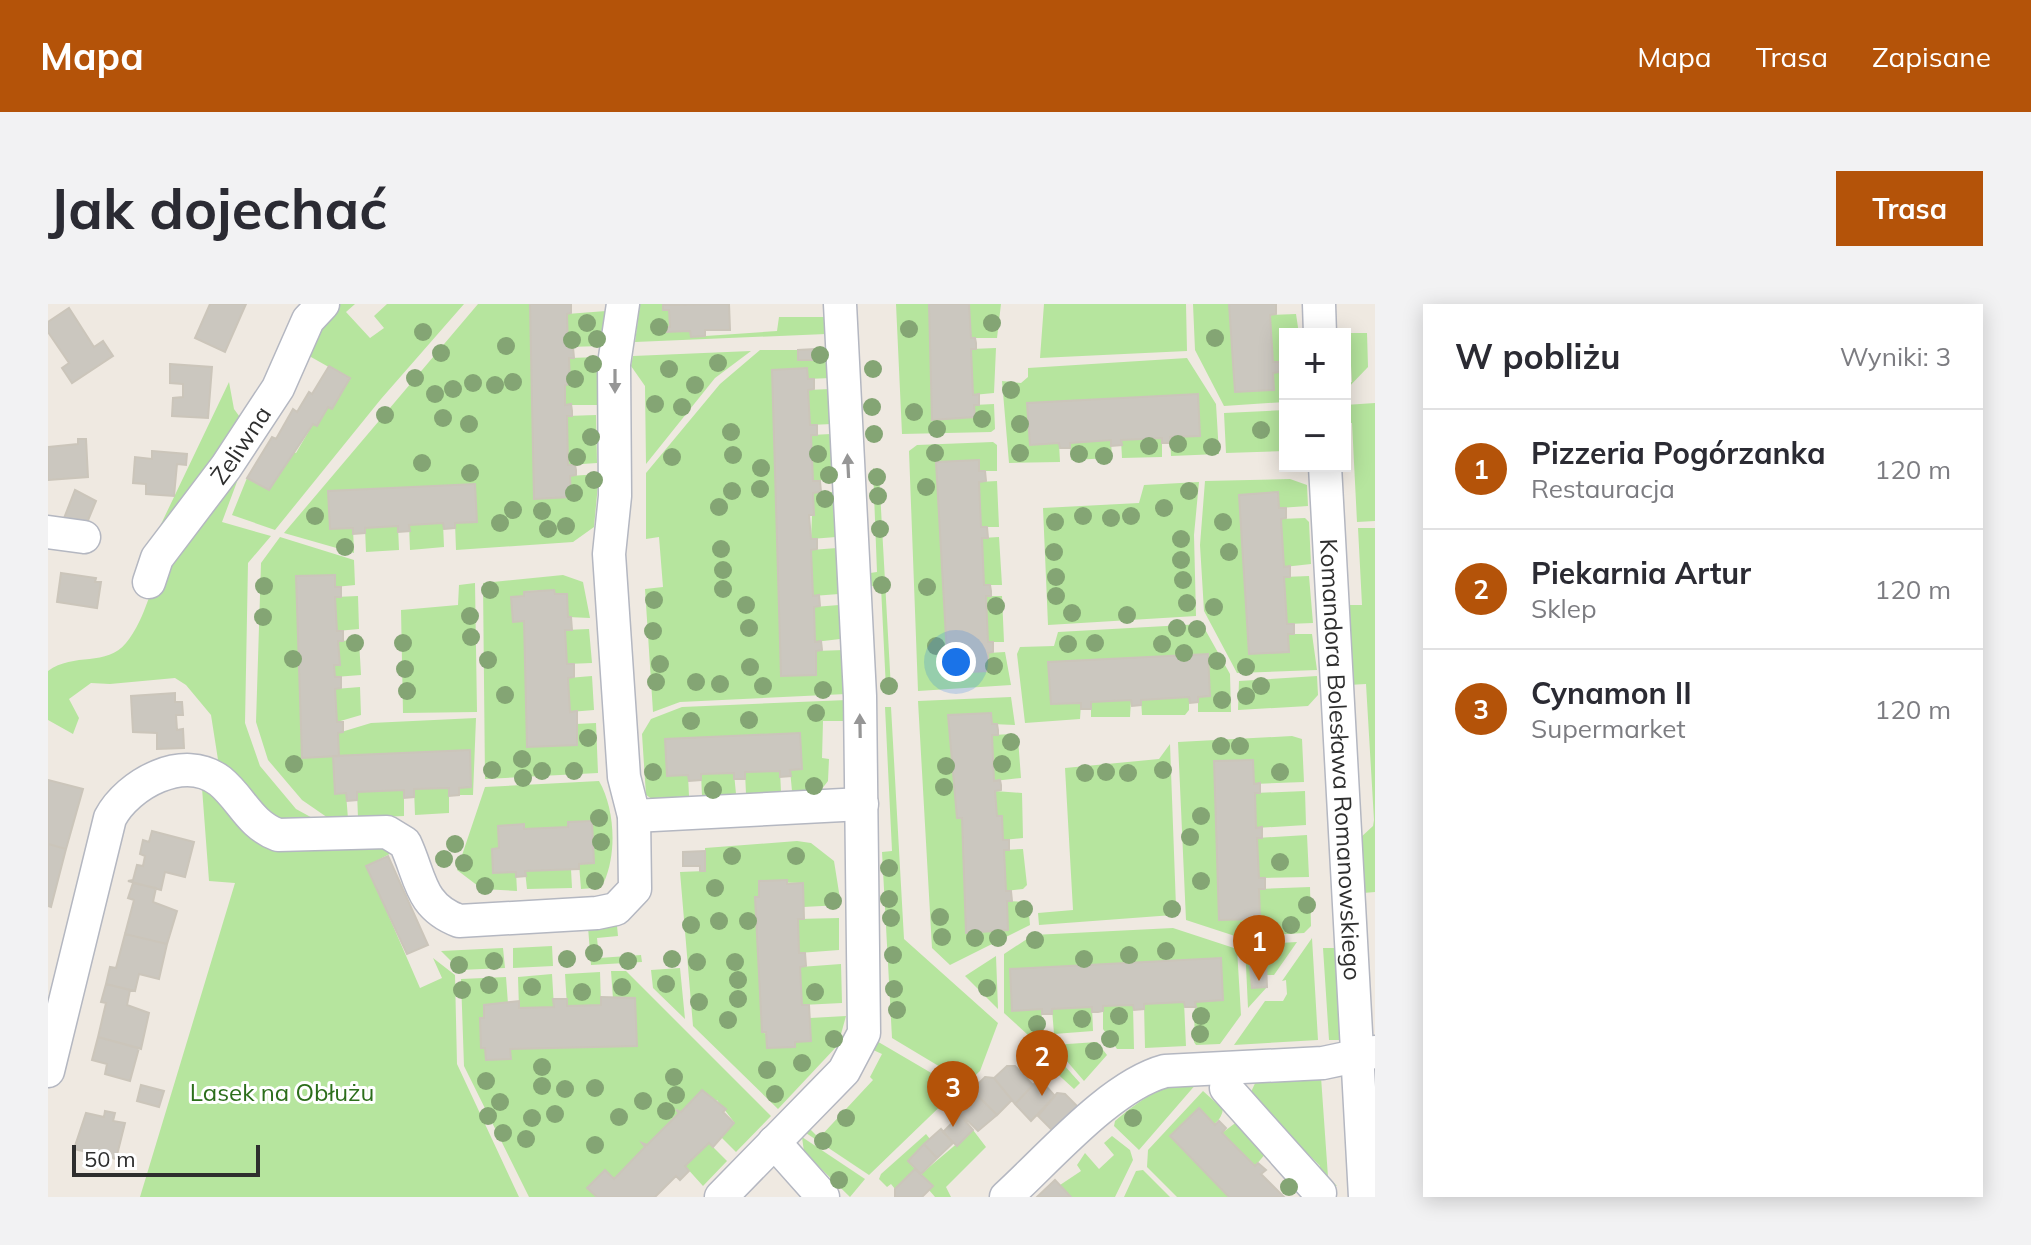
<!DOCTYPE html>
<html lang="pl">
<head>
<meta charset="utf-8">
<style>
  body { margin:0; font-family:Mulish,sans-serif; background:#f2f2f3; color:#2b2b33 }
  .controls { position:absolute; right:24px; top:24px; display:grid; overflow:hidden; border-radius:0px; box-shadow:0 4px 20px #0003 }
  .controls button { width:72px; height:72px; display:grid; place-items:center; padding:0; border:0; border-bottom:2px solid #e1e1e2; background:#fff; color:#2b2b33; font:40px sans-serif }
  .scale { position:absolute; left:24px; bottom:20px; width:188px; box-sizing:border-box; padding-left:8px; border:4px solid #2e2e2e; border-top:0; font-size:22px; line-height:28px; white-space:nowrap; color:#2e2e2e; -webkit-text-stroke:6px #fff; paint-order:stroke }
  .you { position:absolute; left:908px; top:358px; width:28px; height:28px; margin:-20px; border:6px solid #fff; border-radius:50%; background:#1a73e8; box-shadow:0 0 0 12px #1a73e833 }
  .badge { display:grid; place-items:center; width:52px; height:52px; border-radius:50%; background:#b45309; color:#fff; font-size:26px; font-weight:700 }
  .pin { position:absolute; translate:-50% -66px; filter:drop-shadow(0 2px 4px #0008) }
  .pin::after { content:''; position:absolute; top:42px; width:28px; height:24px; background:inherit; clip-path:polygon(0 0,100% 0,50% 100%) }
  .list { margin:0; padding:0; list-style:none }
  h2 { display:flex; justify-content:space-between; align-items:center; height:104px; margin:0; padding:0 32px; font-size:34px }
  h2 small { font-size:26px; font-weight:400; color:#7c7c81 }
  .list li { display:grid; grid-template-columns:52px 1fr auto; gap:24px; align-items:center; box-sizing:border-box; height:120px; padding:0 32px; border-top:2px solid #e1e1e2 }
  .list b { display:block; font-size:30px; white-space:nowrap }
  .list p { margin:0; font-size:26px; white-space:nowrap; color:#7c7c81 }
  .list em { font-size:26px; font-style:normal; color:#7c7c81 }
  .map { position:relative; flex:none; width:1327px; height:893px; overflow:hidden; border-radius:0px }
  header { display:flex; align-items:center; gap:48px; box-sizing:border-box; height:112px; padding:0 40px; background:#b45309; color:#fff }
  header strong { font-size:38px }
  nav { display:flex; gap:44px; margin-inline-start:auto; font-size:28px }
  .intro { display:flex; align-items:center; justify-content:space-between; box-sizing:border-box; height:192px; padding:0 48px }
  h1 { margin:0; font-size:56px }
  .button { padding:20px 36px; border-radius:0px; background:#b45309; color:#fff; font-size:28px; font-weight:700 }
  main { display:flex; gap:48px; padding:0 48px }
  aside { flex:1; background:#fff; border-radius:0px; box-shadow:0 4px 20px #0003 }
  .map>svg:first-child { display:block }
  .green { fill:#b6e59e }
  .building { fill:#cbc7bf; stroke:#cbc5ba; stroke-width:2 }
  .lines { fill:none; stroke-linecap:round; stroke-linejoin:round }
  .minor-casing { stroke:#b4b7c1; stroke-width:35 }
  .minor { stroke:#fff; stroke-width:32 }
  .tree { fill:#84a574 }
  .oneway { fill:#969696 }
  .labels { text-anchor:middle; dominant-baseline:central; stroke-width:6; stroke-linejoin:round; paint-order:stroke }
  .street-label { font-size:24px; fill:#2e2e2e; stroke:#fff }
  .park-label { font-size:24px; fill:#2c6e1b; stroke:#fff }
</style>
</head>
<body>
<header>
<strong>Mapa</strong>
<nav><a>Mapa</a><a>Trasa</a><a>Zapisane</a></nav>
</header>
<div class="intro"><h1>Jak dojechać</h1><a class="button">Trasa</a></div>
<main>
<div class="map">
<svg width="1327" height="893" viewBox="0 0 1327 893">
  <rect width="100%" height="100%" fill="#efe9e1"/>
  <path class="green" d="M 281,0 L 307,0 L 298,8 L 322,34 L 336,24 L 326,12 L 339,0 L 416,0 L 333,95 L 227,226 L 184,211 L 199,174 L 221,186 L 244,147 L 248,149 L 265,120 L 269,122 L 280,103 L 284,104 L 302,75 L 263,53 L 258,39 Z
    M 430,0 L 482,0 L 486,194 L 522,193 L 522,172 L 551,170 L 546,223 L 525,238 L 408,246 L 407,219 L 429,218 L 427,180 L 280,187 L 282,225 L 305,224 L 306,249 L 236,229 Z
    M 592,0 L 620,0 L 615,1 L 615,6 L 621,6 L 622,23 L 618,28 L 642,27 L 643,33 L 729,27 L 731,13 L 778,13 L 778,30 L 587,38 Z
    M 848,0 L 881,0 L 885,115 L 926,113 L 926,101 L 946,100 L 947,125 L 943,128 L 854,130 Z
    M 921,0 L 953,0 L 949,34 L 923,34 Z
    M 996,0 L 1138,0 L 1139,47 L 992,54 Z
    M 1145,0 L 1181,0 L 1187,88 L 1226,86 L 1225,69 L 1237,68 L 1237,98 L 1176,102 L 1147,46 Z
    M 558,7 L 554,42 L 520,43 L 519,10 Z
    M 1248,10 L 1251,30 L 1237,30 L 1237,58 L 1225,58 L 1222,11 Z
    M 1301,29 L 1319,29 L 1320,63 L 1297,87 L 1297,79 L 1304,78 Z
    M 780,44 L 782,74 L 760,75 L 759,64 L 724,66 L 733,372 L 768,371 L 768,347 L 796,346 L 798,390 L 632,398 L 605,408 L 597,285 L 615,283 L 611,233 L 598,235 L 598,169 L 672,80 L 712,46 L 750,46 L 751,56 L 767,56 L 767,45 Z
    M 948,44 L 946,89 L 925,91 L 923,45 Z
    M 703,47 L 667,74 L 598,160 L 597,82 L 583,62 L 585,52 Z
    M 553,53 L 550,101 L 517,101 L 517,81 L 522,80 L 521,54 Z
    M 1139,54 L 1168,100 L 1171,150 L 1123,152 L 1122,133 L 1152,131 L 1149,90 L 980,99 L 982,140 L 1011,139 L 1012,158 L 961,159 L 954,77 L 973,79 L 980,73 L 980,64 Z
    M 181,78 L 186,105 L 194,116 L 104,239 Z
    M 782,85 L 784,120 L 762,121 L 760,86 Z
    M 1327,99 L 1327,217 L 1309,218 L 1304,119 L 1297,119 L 1297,101 Z
    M 1237,106 L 1237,147 L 1178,149 L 1176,109 Z
    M 548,111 L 549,159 L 520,161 L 519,112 Z
    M 783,130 L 785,175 L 765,177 L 763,131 Z
    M 1114,134 L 1114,153 L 1074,154 L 1073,136 Z
    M 1063,136 L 1064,154 L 1023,156 L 1022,139 Z
    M 945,138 L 949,141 L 949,167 L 931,167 L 930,156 L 888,158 L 900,369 L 941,367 L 940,349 L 957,348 L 963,381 L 870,387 L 861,147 L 869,141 Z
    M 825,164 L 831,169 L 843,385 L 838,385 L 833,283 L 823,282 L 822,269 L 829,268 Z
    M 181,171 L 190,175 L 174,218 L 223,232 L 200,259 L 197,419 L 212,462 L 248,505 L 279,522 L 230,518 L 171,462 L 163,411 L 138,381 L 127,374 L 62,380 L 43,379 L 21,395 L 31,414 L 25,430 L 0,416 L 0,367 C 26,348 59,363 78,339 C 99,314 103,277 120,249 C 138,222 161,197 181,171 Z
    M 1242,175 L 1259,181 L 1260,202 L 1231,204 L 1230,188 L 1191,191 L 1201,350 L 1241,348 L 1240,330 L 1264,330 L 1269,366 L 1189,369 L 1156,307 L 1152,241 L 1157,177 Z
    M 949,177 L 951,223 L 933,223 L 931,178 Z
    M 1151,178 L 1146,231 L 1148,312 L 1000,321 L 995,204 L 1091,199 L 1096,181 Z
    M 786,188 L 788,233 L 763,235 L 765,189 Z
    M 1257,214 L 1261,218 L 1263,260 L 1236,263 L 1233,215 Z
    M 395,219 L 396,243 L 362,246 L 361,221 Z
    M 350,222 L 351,246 L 318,248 L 317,224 Z
    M 1310,224 L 1327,224 L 1327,588 L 1315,589 L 1312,534 L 1325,522 L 1326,516 L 1318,380 L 1300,381 L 1300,301 L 1314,301 Z
    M 232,233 L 306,256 L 307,281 L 287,283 L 287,271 L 249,272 L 254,453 L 285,452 L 287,490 L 298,489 L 300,515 L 283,516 L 254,496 L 220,456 L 208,418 L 213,259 Z
    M 951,233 L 954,281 L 936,281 L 934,234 Z
    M 789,244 L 791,290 L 765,292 L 763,246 Z
    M 515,271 L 535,278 L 542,314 L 520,313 L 519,290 L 507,290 L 506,286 L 477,287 L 476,292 L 463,293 L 465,317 L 476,317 L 479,443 L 528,441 L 528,420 L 548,419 L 550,469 L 437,475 L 435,279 Z
    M 1261,272 L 1265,319 L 1239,320 L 1236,273 Z
    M 427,279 L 429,408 L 355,409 L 353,306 L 410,301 L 411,281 Z
    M 310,292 L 311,325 L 289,327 L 287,293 Z
    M 938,292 L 954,292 L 956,338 L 940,338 Z
    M 791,301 L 792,335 L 767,338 L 766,303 Z
    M 1154,320 L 1182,370 L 1183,408 L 1150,408 L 1150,393 L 1162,392 L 1001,359 L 1003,400 L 1033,399 L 1032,415 L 977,419 L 969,350 L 972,343 L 1006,342 L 1010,328 Z
    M 541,325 L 544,359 L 519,360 L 517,326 Z
    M 311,336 L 313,371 L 287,373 L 286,361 L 292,360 L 290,337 Z
    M 544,372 L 546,406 L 522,408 L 520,374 Z
    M 1269,372 L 1270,391 L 1260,402 L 1190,406 L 1191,377 Z
    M 312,383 L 313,411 L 289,418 L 287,385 Z
    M 963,393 L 967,421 L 944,420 L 942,409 L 901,411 L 909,513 L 914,514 L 919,628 L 960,626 L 959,597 L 980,598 L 982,621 L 902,661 L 884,644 L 870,397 Z
    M 1141,393 L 1141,406 L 1137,411 L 1094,411 L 1093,396 Z
    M 799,396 L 799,417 L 775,417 L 774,454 L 781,455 L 780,477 L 773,486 L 744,487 L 742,466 L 754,465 L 752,429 L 617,435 L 619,471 L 640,471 L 641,492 L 604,495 L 598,491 L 594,430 L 603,415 L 634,403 Z
    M 1083,396 L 1082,413 L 1043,413 L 1043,398 Z
    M 837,403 L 843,403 L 856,635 L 950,719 L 932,767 L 919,779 L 844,734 L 834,548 L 844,547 Z
    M 428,414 L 425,491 L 411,491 L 411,484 L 423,482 L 421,446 L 291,452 L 290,429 L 323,419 Z
    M 964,430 L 970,434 L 973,474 L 946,477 L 944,431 Z
    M 1244,432 L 1254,435 L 1256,478 L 1206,480 L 1205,456 L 1166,458 L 1171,616 L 1212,615 L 1211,585 L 1262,583 L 1263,622 L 1256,629 L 1190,633 L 1138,616 L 1130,438 Z
    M 1122,440 L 1128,603 L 1125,611 L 991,621 L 990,609 L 1025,606 L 1017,464 L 1111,455 Z
    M 732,467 L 733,488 L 698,490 L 697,468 Z
    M 686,469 L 688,490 L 654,492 L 653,470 Z
    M 551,477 C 567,505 569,549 556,578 L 546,584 L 533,585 L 531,560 L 546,559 L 543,517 L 520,518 L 520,523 L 476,525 L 476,520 L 450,522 L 451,544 L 444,545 L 445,568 L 468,568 L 469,587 L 434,585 L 409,566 L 437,483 Z
    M 154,484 L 175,494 L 192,518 L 338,539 L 349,546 L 319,562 L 372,684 L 394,674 L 385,654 L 407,671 L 409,760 L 471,893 L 92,893 L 187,579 L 161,577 Z
    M 401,484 L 401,509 L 367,511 L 366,485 Z
    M 356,486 L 356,512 L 310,514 L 309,488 Z
    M 947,487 L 974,489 L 975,534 L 955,536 L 954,512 L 949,512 Z
    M 1257,487 L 1258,521 L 1208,524 L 1207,489 Z
    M 1259,531 L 1261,573 L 1211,574 L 1209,534 Z
    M 749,537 L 763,539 L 786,557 L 793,601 L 755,603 L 754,579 L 711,578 L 711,593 L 707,594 L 714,728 L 747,743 L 747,738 L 763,737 L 762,714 L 798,712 L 790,741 L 730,805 L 645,722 L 632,568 L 657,567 L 657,544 Z
    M 975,545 L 979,581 L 975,585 L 958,587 L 956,546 Z
    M 523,565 L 524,584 L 479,585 L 477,567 Z
    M 791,614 L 791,646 L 751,649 L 750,615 Z
    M 569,622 L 570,632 L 549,634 L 551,654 L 593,651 L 594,658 L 543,661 L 540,623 Z
    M 1125,624 L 1189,645 L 1193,711 L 1172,740 L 1148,741 L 1146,738 L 1147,698 L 1175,696 L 1173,654 L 962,665 L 964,706 L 994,705 L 993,729 L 980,731 L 956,709 L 956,650 L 985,631 Z
    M 1264,634 L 1270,736 L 1186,741 L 1217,697 L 1235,697 L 1239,690 L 1238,676 L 1234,677 Z
    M 1249,638 L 1226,671 L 1218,671 L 1217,661 L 1203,662 L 1204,684 L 1219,683 L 1200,704 L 1197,641 Z
    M 504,642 L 505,662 L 465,664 L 465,644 Z
    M 455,644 L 457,664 L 412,666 L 393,647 Z
    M 1275,644 L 1287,644 L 1296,728 L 1291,736 L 1281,736 Z
    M 948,652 L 950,705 L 917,672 Z
    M 793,660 L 794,699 L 754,701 L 752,663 Z
    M 632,664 L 637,715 L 605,684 L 603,666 Z
    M 563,667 L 578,667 L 723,812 L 688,848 L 672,832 L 686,818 L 669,796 L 666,798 L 654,786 L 633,808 L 628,805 L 631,809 L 599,841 L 595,839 L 597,843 L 566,875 L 557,866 L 540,884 L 549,893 L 481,893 L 416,762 L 413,675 L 458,673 L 460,700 L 436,701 L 436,714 L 432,715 L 433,743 L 437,744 L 438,756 L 462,755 L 462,745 L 588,742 L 565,695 Z
    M 552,668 L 553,701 L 519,702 L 517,670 Z
    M 504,670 L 506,703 L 471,704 L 470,673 Z
    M 1136,698 L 1138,742 L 1097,744 L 1096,700 Z
    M 1085,701 L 1086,745 L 1069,745 L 1055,725 L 1055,702 Z
    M 1044,703 L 1045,727 L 1006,730 L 1004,705 Z
    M 827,736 L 897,777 L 906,789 L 821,871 L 755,827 L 758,821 L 771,834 L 825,776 L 822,773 L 834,750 L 823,745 Z
    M 1049,738 L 1059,751 L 1036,777 L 1005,741 Z
    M 998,741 L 1032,779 L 1026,785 L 1003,764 L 993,773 L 973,752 L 976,743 Z
    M 1273,773 L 1280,873 L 1289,882 L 1272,881 L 1272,862 L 1208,798 L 1203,788 L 1209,775 Z
    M 1149,779 L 1091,846 L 1066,822 L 1067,817 C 1095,794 1111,781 1149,779 Z
    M 1155,787 L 1175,805 C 1172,828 1142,828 1123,832 L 1181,893 L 1129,893 L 1099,863 L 1100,846 Z
    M 1190,817 L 1219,848 L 1207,862 L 1174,829 Z
    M 925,826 L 938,843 L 898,883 L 903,893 L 887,893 L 881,886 L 885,882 L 873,870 Z
    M 878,830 L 882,835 L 860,857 L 867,865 L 847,885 L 843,880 L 839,883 L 831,875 L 833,870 Z
    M 1064,832 L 1082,846 L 1085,856 L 1067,893 L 1023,893 L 1012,881 L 1033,867 L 1029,861 L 1037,849 L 1051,865 L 1066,851 L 1056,839 Z
    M 754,833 L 817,875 L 802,893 L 756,848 Z
    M 661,839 L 679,857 L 655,882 L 637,862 Z
    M 1095,866 L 1122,893 L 1076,893 L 1088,867 Z"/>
  <path class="building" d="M 162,0 L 198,0 L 177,48 L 147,34 Z
    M 482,0 L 523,0 L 523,9 L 519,10 L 520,43 L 525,43 L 526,54 L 521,54 L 522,80 L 517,81 L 517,101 L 523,100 L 524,107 L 524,112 L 519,112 L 520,161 L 527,161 L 528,166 L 528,171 L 522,172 L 523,193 L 486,195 Z
    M 681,0 L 682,26 L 657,26 L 657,32 L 643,33 L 642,27 L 616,28 L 616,23 L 622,23 L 621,6 L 615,6 L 615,1 Z
    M 881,0 L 921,0 L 923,34 L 927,34 L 928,39 L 928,45 L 923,45 L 925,91 L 931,90 L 931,101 L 926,101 L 927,113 L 884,116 Z
    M 1181,0 L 1228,0 L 1228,10 L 1222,11 L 1225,58 L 1232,58 L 1232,68 L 1225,69 L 1226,86 L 1187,88 Z
    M 21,4 L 46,43 L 55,37 L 65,52 L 24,79 L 14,64 L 21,59 L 0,28 L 0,18 Z
    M 767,45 L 768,56 L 750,56 L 750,46 Z
    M 122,60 L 164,63 L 160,114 L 124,112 L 125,94 L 135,93 L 135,80 L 122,79 Z
    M 281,62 L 302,74 L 284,105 L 280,103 L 269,122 L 265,120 L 221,186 L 199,174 L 224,133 L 228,135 L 245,105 L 249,108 L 261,88 L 264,90 Z
    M 759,64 L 760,75 L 766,75 L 766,85 L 760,86 L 762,121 L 769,121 L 769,131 L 763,131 L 765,177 L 772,177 L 773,188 L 765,189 L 766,211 L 761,211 L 763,235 L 769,235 L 769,245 L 763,246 L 765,292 L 771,291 L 772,302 L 766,303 L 767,338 L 773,337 L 774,346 L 768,347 L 768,371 L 733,372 L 724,66 Z
    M 1150,90 L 1152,132 L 1122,133 L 1123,139 L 1114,139 L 1114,134 L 1073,136 L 1074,141 L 1063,142 L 1063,136 L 1022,139 L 1022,144 L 1012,144 L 1011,139 L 982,141 L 979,99 Z
    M 30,135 L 38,135 L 40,173 L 0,176 L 0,143 L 30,140 Z
    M 104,147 L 139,150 L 138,161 L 129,160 L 126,192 L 98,190 L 98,180 L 85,179 L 87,153 L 104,155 Z
    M 931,156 L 931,167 L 937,167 L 938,177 L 931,178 L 933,223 L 939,223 L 940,234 L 934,234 L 936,281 L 942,281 L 943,287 L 943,292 L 938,292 L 940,338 L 945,338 L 945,348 L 940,349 L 941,367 L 900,369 L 888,158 Z
    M 427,180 L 429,218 L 407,219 L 407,224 L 396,225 L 395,219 L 361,221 L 362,227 L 350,228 L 350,222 L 317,224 L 317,229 L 305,230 L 305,224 L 282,225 L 280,187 Z
    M 27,186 L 48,197 L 36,226 L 13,222 Z
    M 1230,188 L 1231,204 L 1238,204 L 1238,214 L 1233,215 L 1236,263 L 1242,262 L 1242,273 L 1236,273 L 1239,320 L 1246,320 L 1246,330 L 1240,330 L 1241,348 L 1201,350 L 1191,191 Z
    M 13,269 L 48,274 L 47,278 L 53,278 L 49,304 L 9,298 Z
    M 287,271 L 287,283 L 293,283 L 293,293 L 287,293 L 289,327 L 295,327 L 295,337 L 290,337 L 292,361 L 286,361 L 287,373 L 293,373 L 293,384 L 287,385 L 289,418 L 295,418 L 295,428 L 290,429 L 291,452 L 254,454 L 248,272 Z
    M 506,286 L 507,290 L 519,290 L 520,313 L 523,313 L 524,326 L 517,326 L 519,360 L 526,360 L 526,373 L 520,374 L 522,408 L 529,407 L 529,441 L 479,443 L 476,317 L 465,318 L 463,293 L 476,292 L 476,288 Z
    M 1160,350 L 1162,392 L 1150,393 L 1150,398 L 1142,399 L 1141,393 L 1093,396 L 1093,401 L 1084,402 L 1083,396 L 1043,398 L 1043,405 L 1033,405 L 1033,399 L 1003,400 L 1000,358 Z
    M 127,389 L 127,398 L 134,398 L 135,411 L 128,411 L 129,426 L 135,425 L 136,444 L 109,445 L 109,429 L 85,428 L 83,392 Z
    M 943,409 L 944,420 L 949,420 L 950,426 L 950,431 L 944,431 L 946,477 L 952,476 L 953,481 L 953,486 L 947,487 L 949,512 L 954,512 L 955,536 L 961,536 L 961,546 L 956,546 L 958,587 L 963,587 L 964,597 L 959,597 L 960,626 L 918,629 L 914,514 L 909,514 L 900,411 Z
    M 752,429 L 754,465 L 742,466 L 743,472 L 732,473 L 732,467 L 697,468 L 697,475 L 686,475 L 686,469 L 653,470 L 653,476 L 641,477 L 640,471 L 619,472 L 617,435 Z
    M 422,446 L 423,483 L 411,484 L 411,491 L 401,492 L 401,484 L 366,485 L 366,493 L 356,494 L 356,486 L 309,488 L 309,496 L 299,497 L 298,489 L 287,490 L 285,452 Z
    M 1205,456 L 1206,480 L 1212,479 L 1212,489 L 1207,489 L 1208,524 L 1214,523 L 1214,534 L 1209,534 L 1211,574 L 1217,574 L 1217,585 L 1211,585 L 1212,615 L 1171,616 L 1166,457 Z
    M 0,476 L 35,485 L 18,545 L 0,540 Z
    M 544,517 L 546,559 L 531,560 L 531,565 L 477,567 L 478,572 L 468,573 L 468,568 L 445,569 L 444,545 L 451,544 L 450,522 L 476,520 L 476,525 L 520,523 L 520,518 Z
    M 104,527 L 146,538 L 137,573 L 117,568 L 113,586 L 80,577 L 85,576 L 89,561 L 95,562 L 97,552 L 92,550 L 95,536 L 101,538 Z
    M 0,540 L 18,545 L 3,603 L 0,602 Z
    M 657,547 L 657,567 L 652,567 L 652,562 L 635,562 L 635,548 Z
    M 340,552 L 380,641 L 359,650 L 318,562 Z
    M 739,576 L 739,580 L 755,579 L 756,615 L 750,615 L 751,649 L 757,649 L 758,662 L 752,663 L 754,701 L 761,701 L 763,737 L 747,738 L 747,743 L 719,744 L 718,728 L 714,728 L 707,593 L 711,593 L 711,577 Z
    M 85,579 L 108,584 L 105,598 L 129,607 L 119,640 L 77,630 L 86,596 L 80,594 Z
    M 77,630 L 119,640 L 111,675 L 91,670 L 87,687 L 58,680 L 62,663 L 68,664 Z
    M 1173,654 L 1175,696 L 1147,698 L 1148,703 L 1137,703 L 1136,698 L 1096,700 L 1096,705 L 1086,706 L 1085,701 L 1055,702 L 1055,707 L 1050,708 L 1044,708 L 1044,703 L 1004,705 L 1004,710 L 994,710 L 994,705 L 964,707 L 962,665 Z
    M 1218,661 L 1219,683 L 1204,684 L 1202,662 Z
    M 58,680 L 82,686 L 79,701 L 101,709 L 93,745 L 50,733 L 58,699 L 53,698 Z
    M 553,693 L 587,694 L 589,742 L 462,745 L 463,755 L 438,756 L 437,744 L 433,744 L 432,714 L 436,714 L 436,701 L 471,697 L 471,704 L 506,703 L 505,695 L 519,695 L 519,702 L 553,701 Z
    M 50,733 L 91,744 L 82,777 L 57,770 L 59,760 L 44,756 Z
    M 959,762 L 967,762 L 985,781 L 967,800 L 946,774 Z
    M 937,773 L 946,774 L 964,796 L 949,811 L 924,786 Z
    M 995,779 L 1007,792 L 983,817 L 967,800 L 987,779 Z
    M 93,781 L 116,787 L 111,803 L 89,797 Z
    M 654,786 L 678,805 L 675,808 L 686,819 L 665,843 L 661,839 L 637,862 L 641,867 L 632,876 L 628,872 L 607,893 L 549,893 L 539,884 L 557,866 L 566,875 L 597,843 L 594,839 L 599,841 L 631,809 L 628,806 L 633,808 Z
    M 924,786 L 949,811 L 930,827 L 910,807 L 910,798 Z
    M 1009,789 L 1017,790 L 1031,804 L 1006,828 L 990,812 Z
    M 1151,804 L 1167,821 L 1171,817 L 1178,824 L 1174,829 L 1207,862 L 1210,859 L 1218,866 L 1213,870 L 1236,893 L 1181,893 L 1122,832 Z
    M 57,807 L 67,809 L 65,817 L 77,819 L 68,855 L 26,845 L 38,809 L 56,813 Z
    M 912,811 L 925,826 L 909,842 L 895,828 Z
    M 893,825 L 905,839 L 889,854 L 876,840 Z
    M 876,840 L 889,854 L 873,870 L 860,857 Z
    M 867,865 L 885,882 L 874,893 L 847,893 L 847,885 Z
    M 1007,876 L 1023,893 L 989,893 Z"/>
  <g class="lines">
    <defs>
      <g id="minor">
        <path d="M 1271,0 L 1272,30"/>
        <path id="s1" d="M 1277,162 L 1317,893"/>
        <path d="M 0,228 L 36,233"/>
        <path id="s2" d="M 101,278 L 109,254 L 178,163 L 230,84 L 260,16 L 275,0"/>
        <path d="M 586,512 L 814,500"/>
        <path d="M 0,767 L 62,514 C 80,480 136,449 172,477 C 194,495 201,520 230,531 L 339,528 L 357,539 C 373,573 371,602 411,617 L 549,609 L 568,605 L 587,585 L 586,512 L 576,473 L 561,250 L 567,192 L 566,60 L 575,0"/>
        <path d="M 1178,784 L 1272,889"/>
        <path d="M 726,838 L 775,893"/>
        <path d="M 673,893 L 796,767 L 816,729 L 812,392 L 792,0"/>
        <path d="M 958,893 C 1001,854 1062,782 1117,767 L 1275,759 L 1327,748"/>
      </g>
    </defs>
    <use href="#minor" class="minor-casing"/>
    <use href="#minor" class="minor"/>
  </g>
  <g class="tree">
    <circle cx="539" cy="19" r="9"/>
    <circle cx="944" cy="19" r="9"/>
    <circle cx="611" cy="23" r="9"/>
    <circle cx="861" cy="25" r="9"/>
    <circle cx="375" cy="28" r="9"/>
    <circle cx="1167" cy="34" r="9"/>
    <circle cx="549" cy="35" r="9"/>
    <circle cx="524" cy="36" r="9"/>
    <circle cx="458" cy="42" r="9"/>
    <circle cx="393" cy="49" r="9"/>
    <circle cx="772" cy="51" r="9"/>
    <circle cx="670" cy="59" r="9"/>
    <circle cx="545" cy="60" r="9"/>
    <circle cx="621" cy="65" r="9"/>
    <circle cx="825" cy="65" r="9"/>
    <circle cx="367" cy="74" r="9"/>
    <circle cx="527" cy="75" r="9"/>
    <circle cx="465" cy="78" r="9"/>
    <circle cx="425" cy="79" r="9"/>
    <circle cx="447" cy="81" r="9"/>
    <circle cx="647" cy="81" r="9"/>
    <circle cx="405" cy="85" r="9"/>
    <circle cx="963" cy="86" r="9"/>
    <circle cx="387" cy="90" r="9"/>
    <circle cx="607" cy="100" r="9"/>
    <circle cx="634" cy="103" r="9"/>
    <circle cx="824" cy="103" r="9"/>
    <circle cx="866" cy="108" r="9"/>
    <circle cx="337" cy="111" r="9"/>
    <circle cx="395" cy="114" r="9"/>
    <circle cx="934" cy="115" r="9"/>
    <circle cx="421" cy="120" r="9"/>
    <circle cx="972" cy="120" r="9"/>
    <circle cx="889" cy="125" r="9"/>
    <circle cx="1213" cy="126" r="9"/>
    <circle cx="683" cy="128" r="9"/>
    <circle cx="826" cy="130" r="9"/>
    <circle cx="543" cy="133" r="9"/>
    <circle cx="1130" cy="140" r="9"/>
    <circle cx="1101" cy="142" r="9"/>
    <circle cx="1164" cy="143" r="9"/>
    <circle cx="887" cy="149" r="9"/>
    <circle cx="972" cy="149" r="9"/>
    <circle cx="770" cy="150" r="9"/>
    <circle cx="1031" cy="150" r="9"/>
    <circle cx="685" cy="151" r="9"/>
    <circle cx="1056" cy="152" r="9"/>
    <circle cx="529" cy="153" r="9"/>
    <circle cx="624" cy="153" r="9"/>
    <circle cx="374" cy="159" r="9"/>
    <circle cx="713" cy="164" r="9"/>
    <circle cx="422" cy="169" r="9"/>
    <circle cx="781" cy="171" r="9"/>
    <circle cx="829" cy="173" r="9"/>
    <circle cx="546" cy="176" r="9"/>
    <circle cx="878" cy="183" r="9"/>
    <circle cx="712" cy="185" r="9"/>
    <circle cx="684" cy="187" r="9"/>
    <circle cx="1141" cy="187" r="9"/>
    <circle cx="526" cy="189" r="9"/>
    <circle cx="830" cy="192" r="9"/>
    <circle cx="777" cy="195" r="9"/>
    <circle cx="671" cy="203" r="9"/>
    <circle cx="1116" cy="204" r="9"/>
    <circle cx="465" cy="206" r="9"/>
    <circle cx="494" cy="207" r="9"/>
    <circle cx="267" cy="212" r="9"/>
    <circle cx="1035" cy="212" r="9"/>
    <circle cx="1083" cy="212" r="9"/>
    <circle cx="1063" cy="214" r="9"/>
    <circle cx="1007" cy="218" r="9"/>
    <circle cx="1175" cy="218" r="9"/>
    <circle cx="452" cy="219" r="9"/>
    <circle cx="518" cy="222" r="9"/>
    <circle cx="500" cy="225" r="9"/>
    <circle cx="832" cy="225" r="9"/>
    <circle cx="1133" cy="235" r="9"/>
    <circle cx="297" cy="243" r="9"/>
    <circle cx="673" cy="245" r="9"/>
    <circle cx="1006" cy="248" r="9"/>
    <circle cx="1181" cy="248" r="9"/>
    <circle cx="1133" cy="256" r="9"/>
    <circle cx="675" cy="266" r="9"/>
    <circle cx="1008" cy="273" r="9"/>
    <circle cx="1135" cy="276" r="9"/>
    <circle cx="834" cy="281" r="9"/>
    <circle cx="216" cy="282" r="9"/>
    <circle cx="879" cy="283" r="9"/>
    <circle cx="675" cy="285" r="9"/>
    <circle cx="442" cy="286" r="9"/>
    <circle cx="1008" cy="292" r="9"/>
    <circle cx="606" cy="296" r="9"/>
    <circle cx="1139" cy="299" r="9"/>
    <circle cx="698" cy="301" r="9"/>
    <circle cx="948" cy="302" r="9"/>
    <circle cx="1166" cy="303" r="9"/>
    <circle cx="1024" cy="309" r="9"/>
    <circle cx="1079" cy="311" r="9"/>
    <circle cx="422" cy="312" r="9"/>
    <circle cx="215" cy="313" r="9"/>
    <circle cx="701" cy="324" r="9"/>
    <circle cx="1129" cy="324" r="9"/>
    <circle cx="1149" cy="325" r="9"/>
    <circle cx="605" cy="327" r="9"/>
    <circle cx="423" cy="333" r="9"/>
    <circle cx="307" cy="339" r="9"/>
    <circle cx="355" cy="339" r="9"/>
    <circle cx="1047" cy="339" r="9"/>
    <circle cx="1020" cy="340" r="9"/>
    <circle cx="1114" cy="340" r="9"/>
    <circle cx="888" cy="342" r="9"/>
    <circle cx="1136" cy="349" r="9"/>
    <circle cx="245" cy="355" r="9"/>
    <circle cx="440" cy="356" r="9"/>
    <circle cx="1169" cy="357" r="9"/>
    <circle cx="612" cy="360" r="9"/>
    <circle cx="946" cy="362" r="9"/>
    <circle cx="702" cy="363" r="9"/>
    <circle cx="1198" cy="363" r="9"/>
    <circle cx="357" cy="365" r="9"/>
    <circle cx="608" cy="378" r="9"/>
    <circle cx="648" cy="378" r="9"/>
    <circle cx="672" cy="380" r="9"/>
    <circle cx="715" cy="382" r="9"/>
    <circle cx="841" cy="382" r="9"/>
    <circle cx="1213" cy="382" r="9"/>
    <circle cx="775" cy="386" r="9"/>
    <circle cx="359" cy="387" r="9"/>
    <circle cx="457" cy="391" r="9"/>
    <circle cx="1198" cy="392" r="9"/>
    <circle cx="1174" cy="396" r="9"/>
    <circle cx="768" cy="409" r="9"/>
    <circle cx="701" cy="416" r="9"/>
    <circle cx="643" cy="417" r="9"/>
    <circle cx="540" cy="434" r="9"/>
    <circle cx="963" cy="438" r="9"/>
    <circle cx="1173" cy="442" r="9"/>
    <circle cx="1192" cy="442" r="9"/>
    <circle cx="474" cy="455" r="9"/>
    <circle cx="246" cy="460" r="9"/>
    <circle cx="954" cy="460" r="9"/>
    <circle cx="898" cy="462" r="9"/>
    <circle cx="444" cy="466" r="9"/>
    <circle cx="1115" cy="466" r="9"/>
    <circle cx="494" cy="467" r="9"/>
    <circle cx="526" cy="467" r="9"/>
    <circle cx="605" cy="468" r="9"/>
    <circle cx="1058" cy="468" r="9"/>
    <circle cx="1232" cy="468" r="9"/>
    <circle cx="1037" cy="469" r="9"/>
    <circle cx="1080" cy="469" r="9"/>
    <circle cx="475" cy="474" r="9"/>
    <circle cx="766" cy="482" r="9"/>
    <circle cx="896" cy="483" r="9"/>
    <circle cx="665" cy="486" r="9"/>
    <circle cx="1153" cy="512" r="9"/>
    <circle cx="551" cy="514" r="9"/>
    <circle cx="1142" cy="533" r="9"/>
    <circle cx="553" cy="538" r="9"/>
    <circle cx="407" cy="540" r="9"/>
    <circle cx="684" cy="552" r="9"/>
    <circle cx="748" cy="552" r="9"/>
    <circle cx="396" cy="555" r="9"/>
    <circle cx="1232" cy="558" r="9"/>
    <circle cx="416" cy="559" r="9"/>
    <circle cx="841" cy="564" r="9"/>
    <circle cx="547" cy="577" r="9"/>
    <circle cx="1153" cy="577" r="9"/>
    <circle cx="437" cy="582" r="9"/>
    <circle cx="667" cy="584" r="9"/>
    <circle cx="841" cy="595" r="9"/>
    <circle cx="785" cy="597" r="9"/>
    <circle cx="1259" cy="601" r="9"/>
    <circle cx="976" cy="605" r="9"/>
    <circle cx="1124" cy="605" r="9"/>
    <circle cx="892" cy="613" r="9"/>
    <circle cx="843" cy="614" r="9"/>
    <circle cx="671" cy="617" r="9"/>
    <circle cx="700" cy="617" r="9"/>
    <circle cx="643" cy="621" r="9"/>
    <circle cx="1243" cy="621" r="9"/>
    <circle cx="1213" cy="628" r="9"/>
    <circle cx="894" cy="633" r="9"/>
    <circle cx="927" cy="634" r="9"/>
    <circle cx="950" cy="634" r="9"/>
    <circle cx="987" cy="636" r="9"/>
    <circle cx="1118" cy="647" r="9"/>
    <circle cx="546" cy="649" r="9"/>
    <circle cx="845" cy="651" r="9"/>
    <circle cx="1081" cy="651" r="9"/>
    <circle cx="519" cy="655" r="9"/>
    <circle cx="624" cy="655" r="9"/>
    <circle cx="1036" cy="655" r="9"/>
    <circle cx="446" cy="657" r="9"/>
    <circle cx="580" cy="657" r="9"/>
    <circle cx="649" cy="658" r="9"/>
    <circle cx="687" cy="658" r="9"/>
    <circle cx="411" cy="661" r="9"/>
    <circle cx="690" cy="676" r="9"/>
    <circle cx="618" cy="680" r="9"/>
    <circle cx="441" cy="681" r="9"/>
    <circle cx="484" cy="683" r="9"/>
    <circle cx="574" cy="683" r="9"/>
    <circle cx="939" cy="684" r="9"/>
    <circle cx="846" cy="685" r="9"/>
    <circle cx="414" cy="686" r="9"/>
    <circle cx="534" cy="688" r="9"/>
    <circle cx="767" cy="688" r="9"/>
    <circle cx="690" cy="695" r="9"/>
    <circle cx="651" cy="698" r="9"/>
    <circle cx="849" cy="706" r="9"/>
    <circle cx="1071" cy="712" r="9"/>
    <circle cx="1153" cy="712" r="9"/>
    <circle cx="1034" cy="715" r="9"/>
    <circle cx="680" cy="716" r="9"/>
    <circle cx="989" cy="720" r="9"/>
    <circle cx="1152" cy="730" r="9"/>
    <circle cx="786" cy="735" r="9"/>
    <circle cx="1062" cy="735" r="9"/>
    <circle cx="1046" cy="747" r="9"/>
    <circle cx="754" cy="759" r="9"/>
    <circle cx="494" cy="763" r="9"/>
    <circle cx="719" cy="766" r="9"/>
    <circle cx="626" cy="773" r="9"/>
    <circle cx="438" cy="777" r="9"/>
    <circle cx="494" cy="782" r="9"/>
    <circle cx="547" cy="784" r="9"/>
    <circle cx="517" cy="785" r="9"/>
    <circle cx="727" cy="790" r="9"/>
    <circle cx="628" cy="791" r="9"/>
    <circle cx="595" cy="797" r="9"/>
    <circle cx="452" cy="798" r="9"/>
    <circle cx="618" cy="807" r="9"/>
    <circle cx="507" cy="810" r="9"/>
    <circle cx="440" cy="812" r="9"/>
    <circle cx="571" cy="813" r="9"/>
    <circle cx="484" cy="814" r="9"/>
    <circle cx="798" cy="814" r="9"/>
    <circle cx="1085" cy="814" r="9"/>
    <circle cx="455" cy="829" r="9"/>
    <circle cx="478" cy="835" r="9"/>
    <circle cx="775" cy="837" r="9"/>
    <circle cx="547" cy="841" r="9"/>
    <circle cx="791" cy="876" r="9"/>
    <circle cx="1241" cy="883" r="9"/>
  </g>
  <defs><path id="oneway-solid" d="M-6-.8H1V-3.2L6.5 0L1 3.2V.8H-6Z" transform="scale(2)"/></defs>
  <g class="oneway">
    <use href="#oneway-solid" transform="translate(567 77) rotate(90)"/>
    <use href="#oneway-solid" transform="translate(800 162) rotate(-93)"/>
    <use href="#oneway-solid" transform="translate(812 422) rotate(-91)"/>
  </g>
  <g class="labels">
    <g class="street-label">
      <text stroke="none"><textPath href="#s2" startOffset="166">Żeliwna</textPath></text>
      <text stroke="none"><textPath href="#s1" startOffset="294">Komandora Bolesława Romanowskiego</textPath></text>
    </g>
    <g class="park-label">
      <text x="234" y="788">Lasek na Obłużu</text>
    </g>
  </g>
</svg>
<div class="controls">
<button>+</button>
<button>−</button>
</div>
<div class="scale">50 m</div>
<div class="you"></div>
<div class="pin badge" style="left:1211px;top:677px">1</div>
<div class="pin badge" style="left:994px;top:792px">2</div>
<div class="pin badge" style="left:905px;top:823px">3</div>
</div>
<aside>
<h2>W pobliżu<small>Wyniki: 3</small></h2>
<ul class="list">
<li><span class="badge">1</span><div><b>Pizzeria Pogórzanka</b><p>Restauracja</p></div><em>120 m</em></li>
<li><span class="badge">2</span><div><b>Piekarnia Artur</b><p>Sklep</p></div><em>120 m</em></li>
<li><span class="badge">3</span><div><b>Cynamon II</b><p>Supermarket</p></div><em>120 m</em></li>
</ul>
</aside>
</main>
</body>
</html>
